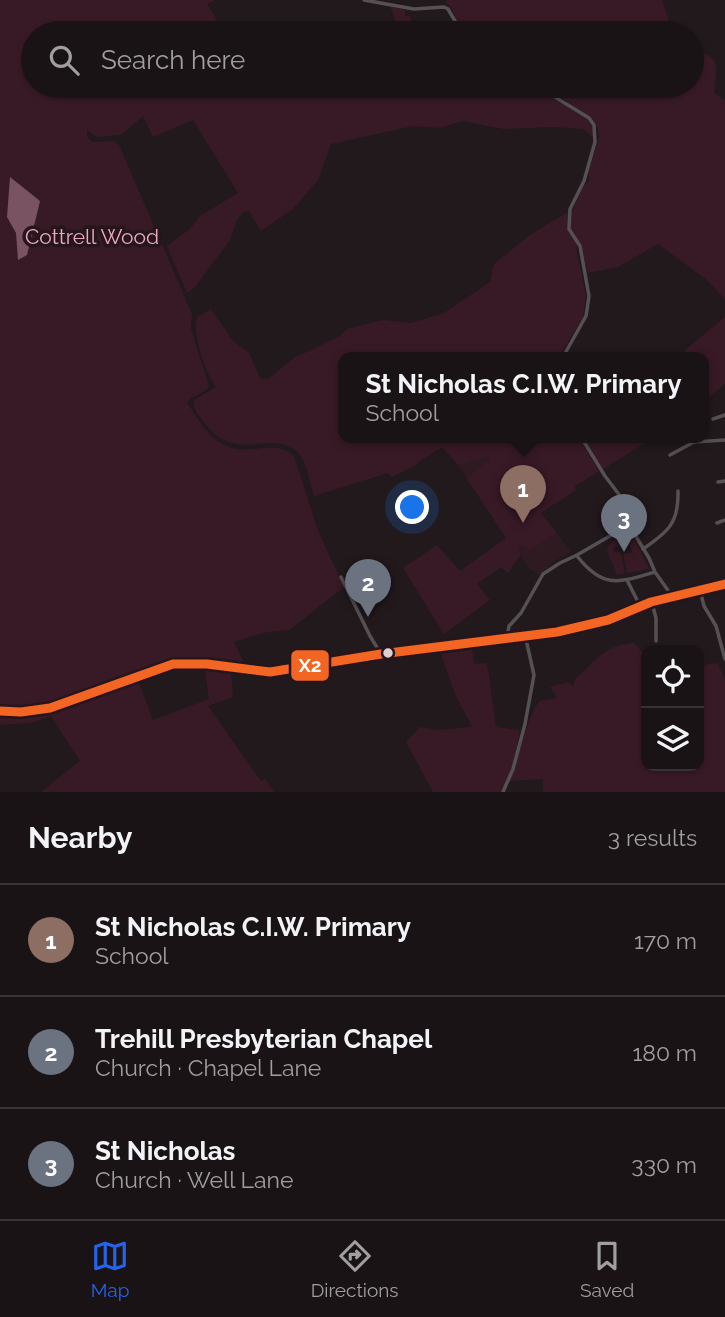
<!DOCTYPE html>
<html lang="en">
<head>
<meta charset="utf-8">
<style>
  body { margin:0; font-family:Raleway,sans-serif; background:#272022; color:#f1f3f6 }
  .controls { position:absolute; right:21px; bottom:21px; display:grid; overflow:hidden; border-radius:14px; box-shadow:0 2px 5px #0004 }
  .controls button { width:63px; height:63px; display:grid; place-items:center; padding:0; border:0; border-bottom:2px solid #383234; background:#1a1315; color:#f1f3f6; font:35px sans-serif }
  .you { position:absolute; left:413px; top:508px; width:24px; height:24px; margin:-18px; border:5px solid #fff; border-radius:50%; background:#1a73e8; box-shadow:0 0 0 10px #1a73e833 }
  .badge { display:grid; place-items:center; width:46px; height:46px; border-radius:50%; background:#2563eb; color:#fff; font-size:23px; font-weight:700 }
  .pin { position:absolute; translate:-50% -58px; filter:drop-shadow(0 2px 4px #0008) }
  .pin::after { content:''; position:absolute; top:37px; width:24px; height:21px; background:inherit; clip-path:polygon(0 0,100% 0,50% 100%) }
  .popup { position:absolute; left:338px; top:352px; width:371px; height:91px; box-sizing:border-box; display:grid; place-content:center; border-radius:14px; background:#1a1315; filter:drop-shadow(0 2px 5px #0005); font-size:23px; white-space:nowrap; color:#9f9ea0 }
  .popup b { font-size:26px; color:#f1f3f6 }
  .popup::after { content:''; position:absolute; left:50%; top:100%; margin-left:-14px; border:14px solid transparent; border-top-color:#1a1315 }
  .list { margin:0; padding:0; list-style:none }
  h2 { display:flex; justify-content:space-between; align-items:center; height:91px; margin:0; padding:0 28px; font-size:30px }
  h2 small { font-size:23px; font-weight:400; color:#9f9ea0 }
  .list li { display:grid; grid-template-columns:46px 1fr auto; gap:21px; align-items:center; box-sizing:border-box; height:112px; padding:0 28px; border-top:2px solid #383234 }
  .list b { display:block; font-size:26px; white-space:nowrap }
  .list p { margin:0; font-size:23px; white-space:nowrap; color:#9f9ea0 }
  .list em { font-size:23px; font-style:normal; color:#9f9ea0 }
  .icon { flex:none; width:38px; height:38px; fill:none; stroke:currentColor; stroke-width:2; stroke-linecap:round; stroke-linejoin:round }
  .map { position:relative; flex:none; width:725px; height:792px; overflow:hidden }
  .search { position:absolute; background:#1a1315; box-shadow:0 2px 5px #0004; left:21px; right:21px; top:21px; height:77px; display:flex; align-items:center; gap:18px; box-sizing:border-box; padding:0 24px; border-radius:38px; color:#9f9ea0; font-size:26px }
  .sheet { height:427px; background:#1a1315 }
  nav { display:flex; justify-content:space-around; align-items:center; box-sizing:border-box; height:98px; border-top:2px solid #383234; background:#1a1315; font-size:19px; color:#9f9ea0 }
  nav a { display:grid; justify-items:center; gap:4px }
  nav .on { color:#2563eb }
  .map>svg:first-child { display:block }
  .built { fill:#301a22 }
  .green { fill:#381a26 }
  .water { fill:#795361 }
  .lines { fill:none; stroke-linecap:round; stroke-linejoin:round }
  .street { stroke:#555053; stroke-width:3.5 }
  .primary { stroke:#585354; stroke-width:5 }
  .bus-1-casing { stroke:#26151b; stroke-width:14 }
  .bus-1 { stroke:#f26522; stroke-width:9 }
  .bus-dot { fill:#ddd0d4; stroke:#26151b; stroke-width:2.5 }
  .labels { text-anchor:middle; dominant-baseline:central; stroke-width:7; stroke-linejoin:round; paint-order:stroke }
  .park-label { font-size:21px; fill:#eda8c1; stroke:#26151b }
  .line-badge { stroke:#26151b; stroke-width:2.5 }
  .badge-label { font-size:19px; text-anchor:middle; font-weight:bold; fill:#fff }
</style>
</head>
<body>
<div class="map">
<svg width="725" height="792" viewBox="0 0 725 792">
  <rect width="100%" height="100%" fill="#22191c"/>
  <path class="built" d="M 486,456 L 541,513 L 571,552 L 551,563 L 551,565 L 539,575 L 527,566 L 515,545 L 506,538 L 459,466 Z"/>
  <path class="green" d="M 0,0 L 215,0 L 207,4 L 225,33 L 33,33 L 33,86 L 533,86 L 587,119 L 594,129 L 593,137 L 583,129 L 553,127 L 504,129 L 462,121 L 438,128 L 413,126 L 331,144 L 318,180 L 293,209 L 261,231 L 249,211 L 243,212 L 237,220 L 230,240 L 194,288 L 187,293 L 167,246 L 190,229 L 200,216 L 238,193 L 193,120 L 153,137 L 143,116 L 121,135 L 97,137 L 87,130 L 87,137 L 93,142 L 113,141 L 119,145 L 192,314 L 191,329 L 209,386 C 205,394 193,395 187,402 C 197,419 210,440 229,447 C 249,455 276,439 294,456 L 318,531 L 344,587 L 289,630 L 262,633 L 234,642 L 244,663 L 204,657 L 174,658 L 53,701 L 29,705 L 0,705 Z
    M 447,0 L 662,0 L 673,33 L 464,33 L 451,8 L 447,4 Z
    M 390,6 L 405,10 L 405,16 L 410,16 L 412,33 L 344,33 L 368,23 L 396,23 Z
    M 705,54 C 724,61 712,78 715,94 L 725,100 L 725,299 L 707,280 L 658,244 L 618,267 L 588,273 L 580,243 L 576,248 L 586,295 L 583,317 L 559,357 L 343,357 L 343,437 L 578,437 L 599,471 L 575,486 L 576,490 L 541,513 L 557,533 L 529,550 L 522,545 L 516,545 L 521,554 L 508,573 L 501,567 L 477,584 L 490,600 L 444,634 L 403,568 L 437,545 L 460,571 L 506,538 L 467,479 L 490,459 L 487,456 L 459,466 L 442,447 L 418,462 L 418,464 L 391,477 L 388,473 L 314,496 C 309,482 308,461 296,451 C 267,429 235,466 202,420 C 197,413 193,409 194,400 L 216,387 C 205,372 192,334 197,317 L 211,309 L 232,340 L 249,353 L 260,378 L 268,379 L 294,358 L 340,336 L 347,329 L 383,320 L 411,323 L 444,313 L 490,282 L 494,264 L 530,235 L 568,212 L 571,213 L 583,187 L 589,181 L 589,171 L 599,137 L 597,125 L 589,117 L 545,86 L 692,86 L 692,61 Z
    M 725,317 L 725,384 L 703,402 L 703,357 L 686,357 L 684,351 Z
    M 583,437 L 655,437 L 603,469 Z
    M 630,531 L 649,569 L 627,573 L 623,554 L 632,552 L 630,545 L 624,544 L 613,548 L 614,552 L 620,552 L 621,554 L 625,573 L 617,575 L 607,550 C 610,540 621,536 630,531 Z
    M 634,643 L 646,657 L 646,766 L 699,766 L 699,655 L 702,665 L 718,663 L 725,681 L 725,792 L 543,792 L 543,779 L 510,781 C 520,754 524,725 539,701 L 557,698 L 550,687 L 567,682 L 573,686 L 575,679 C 597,661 603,645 634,643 Z
    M 472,649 L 474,664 L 487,663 L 496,727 L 520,730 L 514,762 L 502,792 L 433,792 L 406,742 L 420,727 L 437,730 L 472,727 L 455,694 L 441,654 Z
    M 205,670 L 231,673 L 233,697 L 208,706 L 261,781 L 265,779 L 274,792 L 41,792 L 80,761 L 51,716 L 31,723 L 0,725 L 0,716 L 26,718 L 72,708 L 136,681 L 139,683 L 153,720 L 209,699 Z"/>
  <path class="water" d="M 10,177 L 40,201 L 27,255 L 18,260 L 16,233 L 7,217 Z"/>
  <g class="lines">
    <path class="street" d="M 364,0 L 414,9 L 444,7 L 448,9 L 462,33
      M 537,86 L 589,118 L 594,125 L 595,142 L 584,181 L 570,209 L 569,229 L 580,246 L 589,296 L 586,316 L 563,357
      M 713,419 L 725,415
      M 581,437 L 605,476 L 630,509 L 629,525 L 649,558 L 655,572 L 672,596
      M 670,455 L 694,442 L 725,440
      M 718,482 L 725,481
      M 717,523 L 725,520
      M 643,549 C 668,532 679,523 678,491
      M 577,556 C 603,589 618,583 655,572
      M 341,577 L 370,636 L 381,654
      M 627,580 L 640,606
      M 700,590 L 704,606 L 716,626 L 725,659
      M 652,603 L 656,618 L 656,641
      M 507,637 L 509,626 L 521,613 L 543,574 L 560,563 L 577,555 L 629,525
      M 503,792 L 513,769 L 525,724 L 534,675 L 525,635"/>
    <path class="primary" d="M 0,711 L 21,712 L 50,708 L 173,664 L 207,664 L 270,672 L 381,654 L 557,632 L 608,620 L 651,602 L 725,584"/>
    <defs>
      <path id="bus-1" d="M 0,711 L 21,712 L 50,708 L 173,664 L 207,664 L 270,672 L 381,654 L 557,632 L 608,620 L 651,602 L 725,584"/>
    </defs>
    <use href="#bus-1" class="bus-1-casing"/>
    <use href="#bus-1" class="bus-1"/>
  </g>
  <circle class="bus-dot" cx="388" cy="653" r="6"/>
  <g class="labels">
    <g class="park-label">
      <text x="92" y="236">Cottrell Wood</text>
    </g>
  </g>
  <rect class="line-badge" x="290" y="649" width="40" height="33" rx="7" fill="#f26522"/>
  <g class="badge-label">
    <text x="310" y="672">X2</text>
  </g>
</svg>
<div class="controls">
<button><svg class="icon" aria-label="locate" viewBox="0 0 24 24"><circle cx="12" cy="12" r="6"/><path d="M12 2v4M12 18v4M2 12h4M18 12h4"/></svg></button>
<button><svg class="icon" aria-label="layers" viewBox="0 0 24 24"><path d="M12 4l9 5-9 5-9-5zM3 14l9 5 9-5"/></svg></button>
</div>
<div class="you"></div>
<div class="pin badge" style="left:523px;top:523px;background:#8d6e63">1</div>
<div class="popup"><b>St Nicholas C.I.W. Primary</b>School</div>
<div class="pin badge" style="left:368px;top:617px;background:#6b7280">2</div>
<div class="pin badge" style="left:624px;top:552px;background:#6b7280">3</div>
<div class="search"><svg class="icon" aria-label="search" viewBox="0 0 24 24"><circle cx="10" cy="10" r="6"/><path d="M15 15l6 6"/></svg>Search here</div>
</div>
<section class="sheet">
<h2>Nearby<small>3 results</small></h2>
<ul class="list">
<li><span class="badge" style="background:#8d6e63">1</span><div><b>St Nicholas C.I.W. Primary</b><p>School</p></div><em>170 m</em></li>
<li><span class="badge" style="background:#6b7280">2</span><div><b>Trehill Presbyterian Chapel</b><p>Church · Chapel Lane</p></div><em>180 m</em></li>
<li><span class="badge" style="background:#6b7280">3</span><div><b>St Nicholas</b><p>Church · Well Lane</p></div><em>330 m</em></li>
</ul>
</section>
<nav>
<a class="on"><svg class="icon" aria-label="map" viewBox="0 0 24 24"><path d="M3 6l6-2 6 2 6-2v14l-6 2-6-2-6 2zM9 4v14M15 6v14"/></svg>Map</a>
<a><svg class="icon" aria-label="directions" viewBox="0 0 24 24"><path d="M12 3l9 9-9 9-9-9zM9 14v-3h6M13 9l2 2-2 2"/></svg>Directions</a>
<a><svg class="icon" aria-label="saved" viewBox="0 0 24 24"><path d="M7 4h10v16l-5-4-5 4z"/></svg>Saved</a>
</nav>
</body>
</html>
